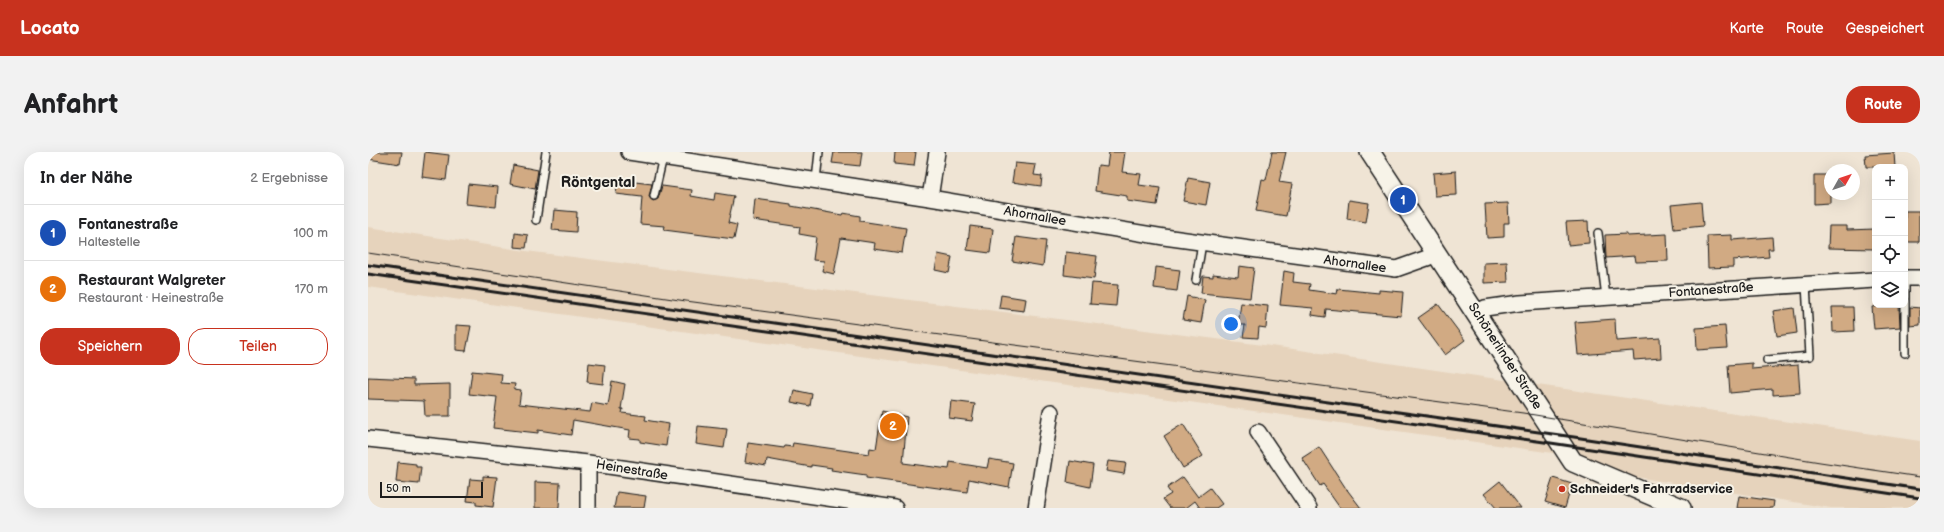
<!DOCTYPE html>
<html lang="de">
<head>
<meta charset="utf-8">
<style>
  body { margin:0; font-family:"Balsamiq Sans",sans-serif; background:#f2f2f2; color:#202124 }
  .controls { position:absolute; right:12px; top:12px; display:grid; overflow:hidden; border-radius:8px; box-shadow:0 4px 16px #0002 }
  .controls button { width:36px; height:36px; display:grid; place-items:center; padding:0; border:0; border-bottom:1px solid #e0e0e0; background:#fff; color:#202124; font:20px sans-serif }
  .compass { position:absolute; left:1456px; top:12px; width:36px; height:36px; border-radius:50%; background:#fff; box-shadow:0 4px 16px #0002; rotate:50deg }
  .scale { position:absolute; left:12px; bottom:10px; width:103px; box-sizing:border-box; padding-left:4px; border:2px solid #1c1c1c; border-top:0; font-size:11px; line-height:14px; white-space:nowrap; color:#1c1c1c; -webkit-text-stroke:3px #f7f3e8; paint-order:stroke }
  .you { position:absolute; left:863px; top:172px; width:14px; height:14px; margin:-10px; border:3px solid #fff; border-radius:50%; background:#1a73e8; box-shadow:0 0 0 6px #1a73e833 }
  .badge { display:grid; place-items:center; width:26px; height:26px; border-radius:50%; background:#c8321e; color:#fff; font-size:13px; font-weight:700 }
  .pin { position:absolute; translate:-50% -50%; border:2px solid #fff; box-shadow:0 1px 4px #0006 }
  .list { margin:0; padding:0; list-style:none }
  h2 { display:flex; justify-content:space-between; align-items:center; height:52px; margin:0; padding:0 16px; font-size:17px }
  h2 small { font-size:13px; font-weight:400; color:#757577 }
  .list li { display:grid; grid-template-columns:26px 1fr auto; gap:12px; align-items:center; box-sizing:border-box; height:56px; padding:0 16px; border-top:1px solid #e0e0e0 }
  .list b { display:block; font-size:15px; white-space:nowrap }
  .list p { margin:0; font-size:13px; white-space:nowrap; color:#757577 }
  .list em { font-size:13px; font-style:normal; color:#757577 }
  .actions { display:flex; gap:8px; padding:12px 16px }
  .actions a { flex:1; padding:9px 0; border:1px solid #c8321e; border-radius:16px; text-align:center; font-size:14px; color:#c8321e }
  .actions .main { background:#c8321e; color:#fff }
  .icon { flex:none; width:22px; height:22px; fill:none; stroke:currentColor; stroke-width:2; stroke-linecap:round; stroke-linejoin:round }
  .map { position:relative; flex:none; width:1552px; height:356px; overflow:hidden; border-radius:16px }
  header { display:flex; align-items:center; gap:24px; box-sizing:border-box; height:56px; padding:0 20px; background:#c8321e; color:#fff }
  header strong { font-size:19px }
  nav { display:flex; gap:22px; margin-inline-start:auto; font-size:14px }
  .intro { display:flex; align-items:center; justify-content:space-between; box-sizing:border-box; height:96px; padding:0 24px }
  h1 { margin:0; font-size:28px }
  .button { padding:10px 18px; border-radius:16px; background:#c8321e; color:#fff; font-size:14px; font-weight:700 }
  main { display:flex; gap:24px; padding:0 24px }
  aside { flex:1; background:#fff; border-radius:16px; box-shadow:0 4px 16px #0002 }
  .map>svg:first-child { display:block }
  .built { fill:#e6d3bc }
  .building { fill:#d1aa83; stroke:#1c1c1c }
  .lines { fill:none; stroke-linecap:round; stroke-linejoin:round }
  .service-casing { stroke:#1c1c1c; stroke-width:10 }
  .minor-casing { stroke:#1c1c1c; stroke-width:18 }
  .tertiary-casing { stroke:#1c1c1c; stroke-width:22 }
  .service { stroke:#f7f3e8; stroke-width:7 }
  .minor { stroke:#f7f3e8; stroke-width:15 }
  .tertiary { stroke:#f7f3e8; stroke-width:19 }
  .tram { stroke:#1c1c1c; stroke-width:1 }
  .rail { stroke:#1c1c1c; stroke-width:3 }
  .poi-dot { fill:#c8321e; stroke:#f7f3e8; stroke-width:1.5 }
  .labels { text-anchor:middle; dominant-baseline:central; stroke-width:4; stroke-linejoin:round; paint-order:stroke }
  .street-label { font-size:13px; fill:#1c1c1c; stroke:#f7f3e8 }
  .poi-label { font-size:13px; font-weight:bold; fill:#1c1c1c; stroke:#f7f3e8; text-anchor:start }
  .quarter-label { font-size:15px; font-weight:bold; fill:#1c1c1c; stroke:#f7f3e8 }
</style>
</head>
<body>
<header>
<strong>Locato</strong>
<nav><a>Karte</a><a>Route</a><a>Gespeichert</a></nav>
</header>
<div class="intro"><h1>Anfahrt</h1><a class="button">Route</a></div>
<main>
<aside>
<h2>In der Nähe<small>2 Ergebnisse</small></h2>
<ul class="list">
<li><span class="badge" style="background:#1a4fb4">1</span><div><b>Fontanestraße</b><p>Haltestelle</p></div><em>100 m</em></li>
<li><span class="badge" style="background:#e8710a">2</span><div><b>Restaurant Walgreter</b><p>Restaurant · Heinestraße</p></div><em>170 m</em></li>
</ul>
<div class="actions"><a class="main">Speichern</a><a>Teilen</a></div>
</aside>
<div class="map">
<svg width="1552" height="356" viewBox="0 0 1552 356">
  <rect width="100%" height="100%" fill="#efe4d4"/>
  <filter id="ink" filterUnits="userSpaceOnUse"><feTurbulence type="fractalNoise" baseFrequency=".025" numOctaves="2"/><feDisplacementMap in="SourceGraphic" scale="8" xChannelSelector="R" yChannelSelector="G"/><feConvolveMatrix kernelMatrix="1 2 1 2 8 2 1 2 1" color-interpolation-filters="sRGB"/></filter>
  <g filter="url(#ink)">
    <path class="built" d="M 0,75 L 158,99 L 918,196 L 1552,289 L 1552,356 L 1463,356 L 1255,323 L 1214,305 L 0,135 Z"/>
    <path class="building" d="M 0,0 L 34,0 L 32,12 L 0,7 Z
      M 57,0 L 81,3 L 78,28 L 54,25 Z
      M 466,0 L 494,0 L 492,14 L 464,11 Z
      M 527,0 L 548,0 L 546,14 L 526,12 Z
      M 741,0 L 757,0 L 754,20 L 773,22 L 771,33 L 792,36 L 789,53 L 759,49 L 759,44 L 727,39 L 730,13 L 739,14 Z
      M 904,0 L 918,0 L 911,30 L 924,32 L 918,64 L 888,59 L 894,27 L 898,28 Z
      M 1526,1 L 1527,15 L 1498,15 L 1497,3 Z
      M 647,11 L 668,13 L 666,23 L 674,24 L 673,34 L 644,30 Z
      M 145,13 L 170,18 L 167,37 L 142,32 Z
      M 1088,19 L 1089,43 L 1067,44 L 1065,21 Z
      M 1446,23 L 1462,23 L 1462,51 L 1446,52 Z
      M 820,26 L 842,30 L 838,53 L 815,49 Z
      M 250,28 L 284,32 L 281,45 L 285,49 L 290,47 L 294,34 L 324,38 L 323,44 L 346,48 L 347,41 L 366,44 L 360,71 L 369,73 L 366,87 L 296,78 L 297,74 L 272,72 L 274,45 L 248,42 Z
      M 100,32 L 130,35 L 128,55 L 98,52 Z
      M 387,47 L 423,52 L 423,54 L 474,63 L 475,61 L 492,64 L 492,69 L 538,76 L 534,101 L 506,97 L 507,91 L 473,86 L 466,122 L 454,119 L 456,109 L 445,108 L 448,85 L 431,82 L 432,75 L 385,68 Z
      M 981,48 L 1001,51 L 998,70 L 979,67 Z
      M 1333,50 L 1335,74 L 1306,77 L 1303,53 Z
      M 1140,51 L 1141,71 L 1136,71 L 1136,85 L 1119,86 L 1117,52 Z
      M 186,58 L 209,60 L 208,80 L 184,78 Z
      M 1537,59 L 1551,59 L 1551,90 L 1537,90 Z
      M 1220,69 L 1221,91 L 1200,93 L 1198,70 Z
      M 602,74 L 625,77 L 622,101 L 599,98 Z
      M 1461,74 L 1479,74 L 1479,78 L 1507,77 L 1507,97 L 1460,96 Z
      M 147,81 L 160,83 L 158,96 L 146,95 Z
      M 1259,82 L 1259,84 L 1299,82 L 1300,109 L 1268,110 L 1267,104 L 1238,106 L 1237,83 Z
      M 1364,83 L 1364,88 L 1404,85 L 1405,97 L 1400,97 L 1401,105 L 1365,108 L 1365,115 L 1340,116 L 1339,84 Z
      M 648,85 L 678,89 L 675,114 L 644,109 Z
      M 698,100 L 729,104 L 726,127 L 696,123 Z
      M 570,102 L 584,105 L 581,121 L 567,118 Z
      M 1139,110 L 1140,130 L 1116,131 L 1116,111 Z
      M 871,114 L 886,116 L 882,146 L 833,141 L 835,124 L 845,125 L 845,122 L 870,125 Z
      M 788,115 L 812,118 L 809,139 L 786,136 Z
      M 916,119 L 926,121 L 925,130 L 942,132 L 941,138 L 969,142 L 970,137 L 1011,141 L 1011,138 L 1035,140 L 1033,164 L 958,157 L 957,165 L 944,163 L 945,156 L 912,153 Z
      M 724,131 L 750,133 L 748,154 L 722,152 Z
      M 633,143 L 658,147 L 656,159 L 631,156 Z
      M 819,144 L 837,148 L 833,171 L 815,168 Z
      M 873,151 L 900,154 L 898,176 L 891,175 L 890,186 L 875,185 L 877,173 L 870,173 Z
      M 1070,152 L 1097,188 L 1077,203 L 1050,166 Z
      M 1531,153 L 1532,175 L 1506,177 L 1504,155 Z
      M 1464,155 L 1485,155 L 1486,179 L 1465,180 Z
      M 1542,155 L 1552,156 L 1552,173 L 1542,174 Z
      M 1426,156 L 1429,181 L 1409,184 L 1405,159 Z
      M 1247,167 L 1248,189 L 1292,186 L 1293,206 L 1266,208 L 1265,199 L 1210,203 L 1207,170 Z
      M 88,173 L 103,174 L 98,199 L 88,198 Z
      M 1357,174 L 1359,196 L 1329,198 L 1328,176 Z
      M 221,211 L 237,213 L 235,232 L 219,230 Z
      M 1384,211 L 1384,217 L 1430,213 L 1432,241 L 1405,243 L 1405,237 L 1362,241 L 1360,213 Z
      M 104,219 L 134,222 L 133,231 L 147,232 L 146,237 L 153,238 L 151,252 L 222,260 L 224,251 L 240,254 L 244,229 L 257,232 L 253,257 L 255,257 L 254,261 L 278,264 L 277,268 L 301,272 L 298,294 L 272,290 L 272,287 L 261,286 L 262,278 L 205,268 L 203,283 L 170,278 L 170,281 L 125,276 L 129,245 L 101,242 Z
      M 0,225 L 46,227 L 46,233 L 82,232 L 82,264 L 57,264 L 56,249 L 0,247 Z
      M 426,238 L 444,242 L 442,254 L 423,250 Z
      M 583,249 L 607,252 L 604,269 L 581,266 Z
      M 514,259 L 539,265 L 535,311 L 581,317 L 582,310 L 619,316 L 621,307 L 645,311 L 641,335 L 601,327 L 599,340 L 498,326 L 498,323 L 463,318 L 464,316 L 443,313 L 443,315 L 399,307 L 398,314 L 377,310 L 380,291 L 416,296 L 417,294 L 424,295 L 425,291 L 501,302 L 502,296 L 508,297 Z
      M 815,272 L 835,304 L 815,316 L 796,284 Z
      M 330,274 L 359,277 L 356,296 L 328,292 Z
      M 951,295 L 977,335 L 993,356 L 972,356 L 955,332 L 952,334 L 934,306 Z
      M 702,309 L 725,313 L 722,335 L 699,330 Z
      M 740,309 L 758,311 L 756,322 L 738,319 Z
      M 30,310 L 48,312 L 48,315 L 53,315 L 51,332 L 28,330 Z
      M 115,324 L 129,325 L 125,355 L 108,353 L 108,350 L 99,349 L 102,327 L 115,328 Z
      M 815,325 L 830,345 L 842,336 L 854,352 L 848,356 L 832,356 L 827,349 L 818,356 L 802,356 L 795,347 L 803,342 L 799,336 Z
      M 1185,326 L 1204,332 L 1197,356 L 1177,350 Z
      M 1132,329 L 1153,356 L 1128,356 L 1116,342 Z
      M 167,330 L 192,331 L 191,356 L 167,356 Z
      M 249,340 L 278,344 L 276,356 L 246,356 Z
      M 1371,344 L 1406,349 L 1405,356 L 1369,356 Z"/>
    <g class="lines">
      <defs>
        <path id="service" d="M 448,28 L 451,0
          M 286,44 L 295,5
          M 168,68 L 178,0
          M 1230,81 L 1238,145
          M 828,128 L 834,91
          M 1537,201 L 1537,126
          M 1399,208 L 1442,204 L 1438,132"/>
        <path id="minor" d="M 261,0 L 562,46 L 796,85 L 1028,117 L 1059,106 L 1069,100
          M 562,46 L 569,0
          M 1537,126 L 1552,126
          M 1108,160 L 1117,156 L 1152,151 L 1507,128
          M 890,280 L 941,356
          M 0,287 L 220,311 L 527,356
          M 220,311 L 220,356
          M 668,356 L 683,260"/>
        <path id="tertiary" d="M 1002,0 L 1205,310 L 1313,356"/>
      </defs>
      <use href="#service" class="service-casing"/>
      <use href="#minor" class="minor-casing"/>
      <use href="#tertiary" class="tertiary-casing"/>
      <use href="#service" class="service"/>
      <use href="#minor" class="minor"/>
      <use href="#tertiary" class="tertiary"/>
      <path class="tram" d="M 0,101 L 318,149 L 1155,261 L 1452,310 L 1552,325"/>
      <path class="rail" d="M 0,113 L 1206,285 L 1552,337
        M 0,122 L 1176,290 L 1552,346"/>
    </g>
  </g>
  <circle class="poi-dot" cx="1194" cy="337" r="4"/>
  <g class="labels">
    <g class="street-label">
      <text transform="translate(667 64) rotate(10)">Ahornallee</text>
      <text transform="translate(987 112) rotate(8)">Ahornallee</text>
      <text transform="translate(1343 138) rotate(-4)">Fontanestraße</text>
      <text transform="translate(1137 204) rotate(57)">Schönerlinder Straße</text>
      <text transform="translate(264 318) rotate(9)">Heinestraße</text>
    </g>
    <g class="poi-label">
      <text x="1202" y="337">Schneider's Fahrradservice</text>
    </g>
    <g class="quarter-label">
      <text x="230" y="30">Röntgental</text>
    </g>
  </g>
</svg>
<div class="controls">
<button>+</button>
<button>−</button>
<button><svg class="icon" aria-label="locate" viewBox="0 0 24 24"><circle cx="12" cy="12" r="6"/><path d="M12 2v4M12 18v4M2 12h4M18 12h4"/></svg></button>
<button><svg class="icon" aria-label="layers" viewBox="0 0 24 24"><path d="M12 4l9 5-9 5-9-5zM3 14l9 5 9-5"/></svg></button>
</div>
<svg class="compass" viewBox="-18 -18 36 36"><path d="M0-13l5 13h-10z" fill="#e53935"/><path d="M0 13l5-13h-10z" fill="#757577"/></svg>
<div class="scale">50 m</div>
<div class="you"></div>
<div class="pin badge" style="left:1035px;top:48px;background:#1a4fb4">1</div>
<div class="pin badge" style="left:525px;top:274px;background:#e8710a">2</div>
</div>
</main>
</body>
</html>
